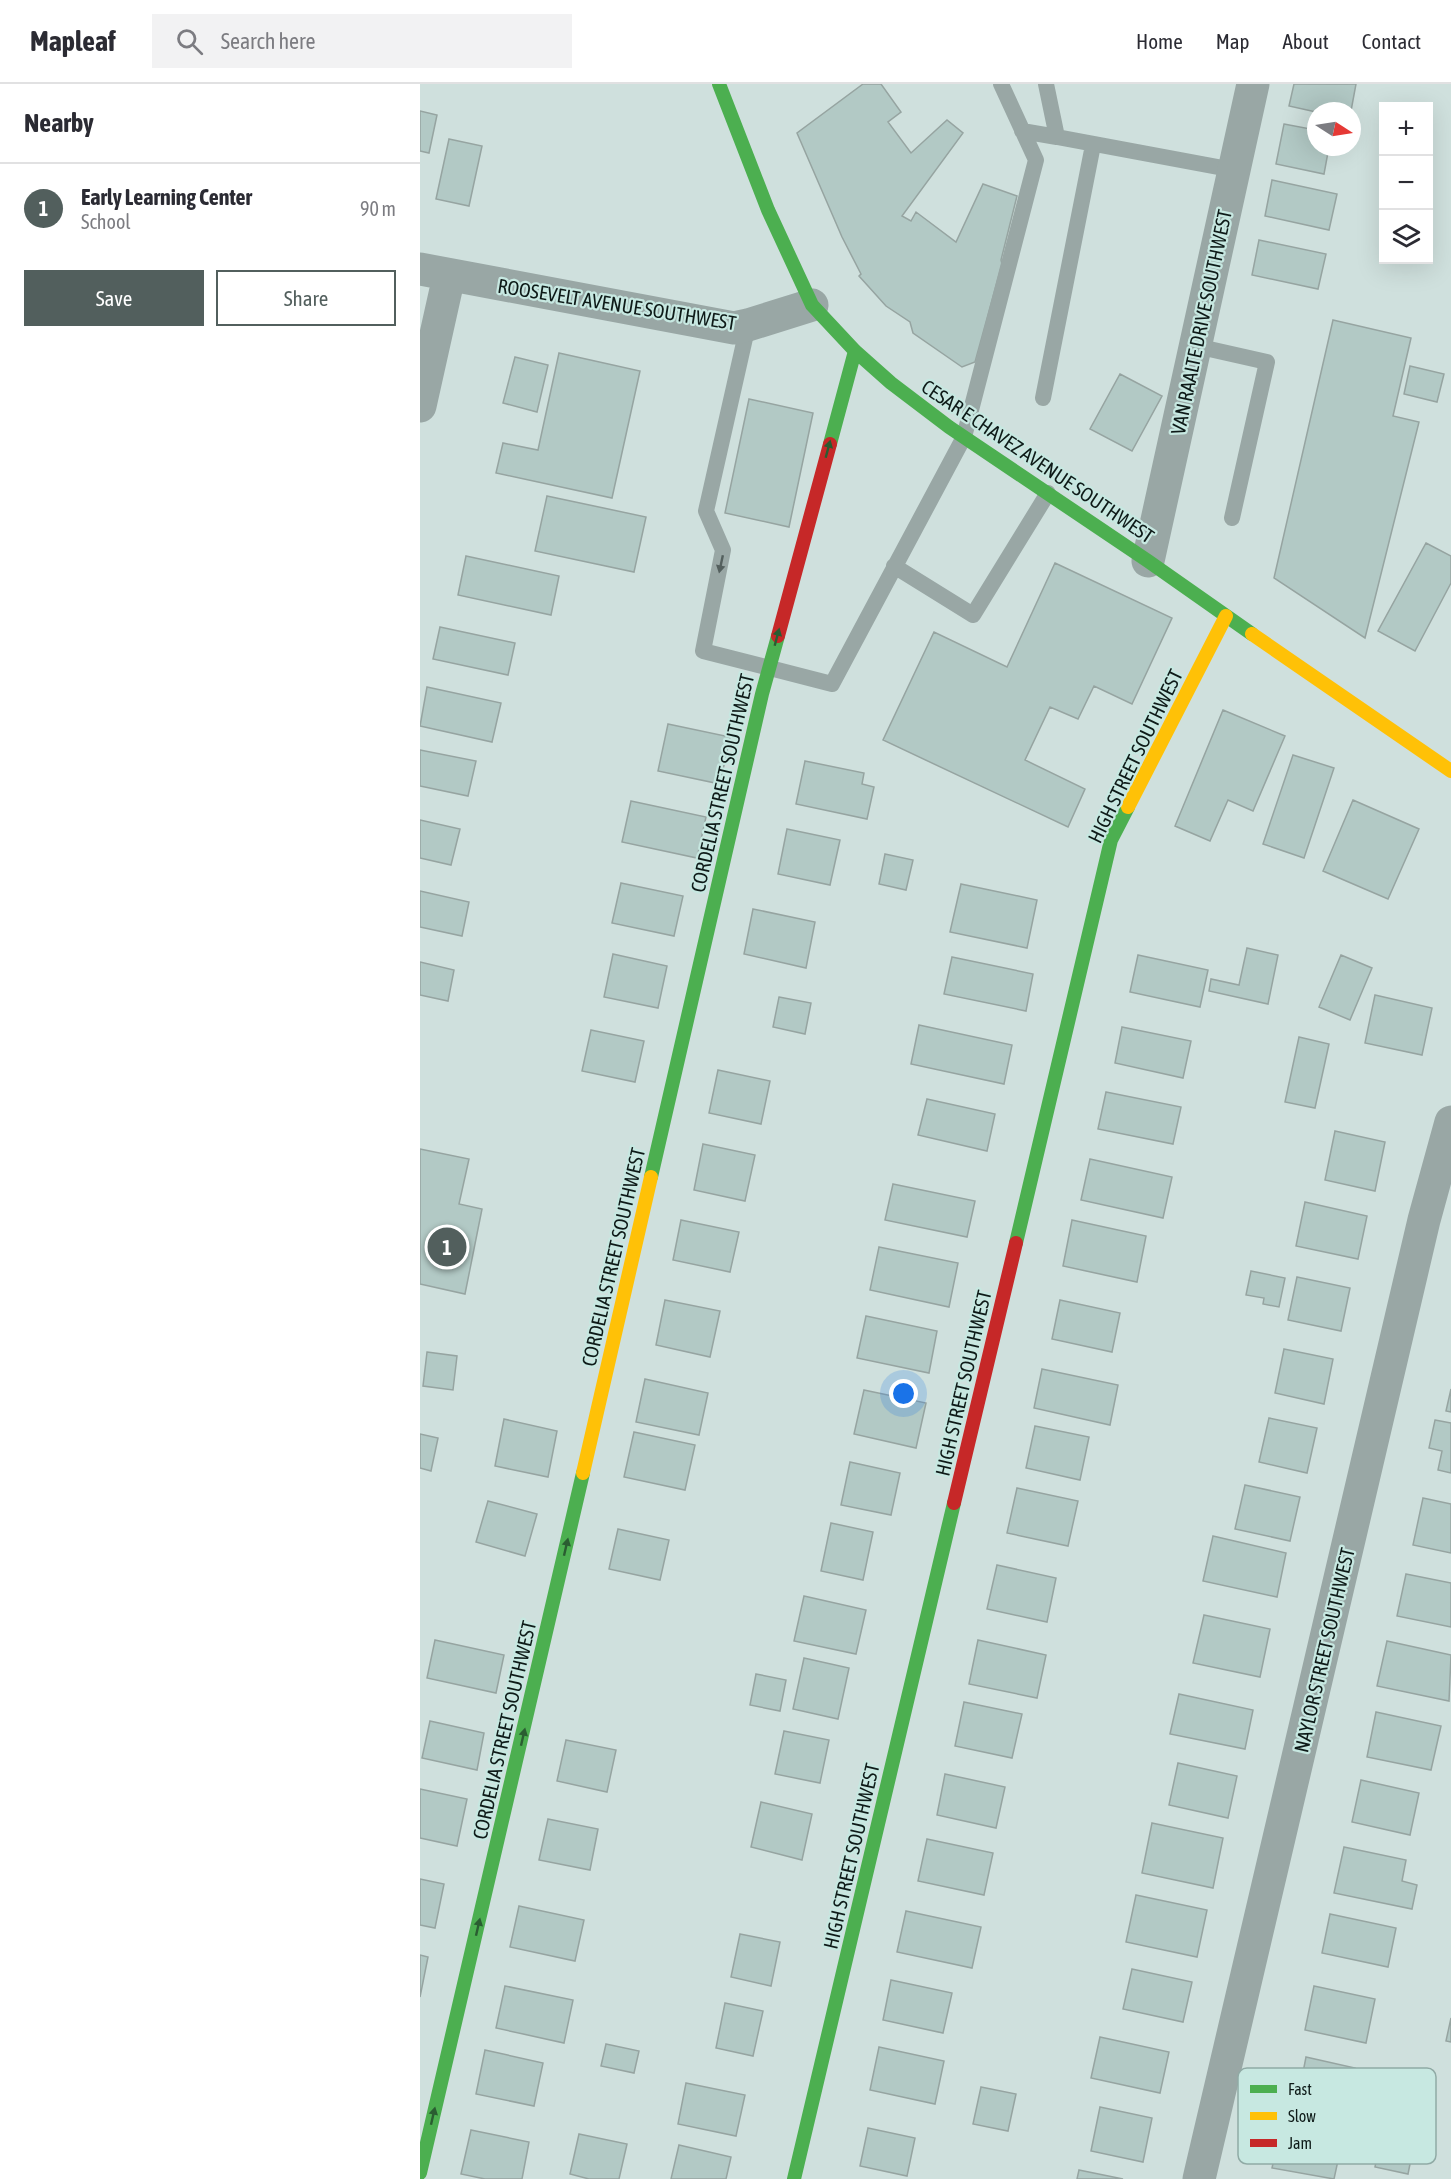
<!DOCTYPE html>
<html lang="en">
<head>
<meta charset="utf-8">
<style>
  body { margin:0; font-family:"Asap Condensed",sans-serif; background:#f2f2f3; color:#2b2b33 }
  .controls { position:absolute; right:18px; top:18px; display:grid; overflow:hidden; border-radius:0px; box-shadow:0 6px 24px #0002 }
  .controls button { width:54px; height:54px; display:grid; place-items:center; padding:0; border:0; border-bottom:2px solid #e1e1e2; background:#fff; color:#2b2b33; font:30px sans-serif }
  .compass { position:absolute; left:887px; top:18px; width:54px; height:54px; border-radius:50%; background:#fff; box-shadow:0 6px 24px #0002; rotate:102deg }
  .you { position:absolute; left:484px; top:1310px; width:21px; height:21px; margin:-15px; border:4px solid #fff; border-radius:50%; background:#1a73e8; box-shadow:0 0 0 9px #1a73e833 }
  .badge { display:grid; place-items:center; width:39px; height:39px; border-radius:50%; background:#525f5d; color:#fff; font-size:20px; font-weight:700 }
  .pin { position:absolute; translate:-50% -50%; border:3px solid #fff; box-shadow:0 2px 6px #0006 }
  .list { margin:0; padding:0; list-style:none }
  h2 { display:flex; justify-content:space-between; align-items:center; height:78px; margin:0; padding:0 24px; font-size:26px }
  h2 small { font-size:20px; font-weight:400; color:#7c7c81 }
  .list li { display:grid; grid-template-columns:39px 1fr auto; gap:18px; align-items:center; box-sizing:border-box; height:90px; padding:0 24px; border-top:2px solid #e1e1e2 }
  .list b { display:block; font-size:22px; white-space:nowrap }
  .list p { margin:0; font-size:20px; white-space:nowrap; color:#7c7c81 }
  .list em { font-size:20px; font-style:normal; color:#7c7c81 }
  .actions { display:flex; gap:12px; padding:18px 24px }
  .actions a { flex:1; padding:14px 0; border:2px solid #525f5d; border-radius:0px; text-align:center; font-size:21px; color:#525f5d }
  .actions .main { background:#525f5d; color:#fff }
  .icon { flex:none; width:33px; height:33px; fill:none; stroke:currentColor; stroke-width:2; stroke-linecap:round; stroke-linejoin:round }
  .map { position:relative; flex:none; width:1031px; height:2095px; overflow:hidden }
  header { display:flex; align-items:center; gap:36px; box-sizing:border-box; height:84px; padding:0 30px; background:#fff; border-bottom:2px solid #e1e1e2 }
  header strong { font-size:28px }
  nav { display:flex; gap:33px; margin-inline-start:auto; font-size:21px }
  .search { width:420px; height:54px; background:#f2f2f3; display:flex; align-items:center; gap:15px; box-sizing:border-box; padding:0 21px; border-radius:0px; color:#7c7c81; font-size:22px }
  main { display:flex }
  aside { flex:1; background:#fff }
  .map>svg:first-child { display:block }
  .building { fill:#b2c9c5; stroke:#96a4a1; stroke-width:1.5 }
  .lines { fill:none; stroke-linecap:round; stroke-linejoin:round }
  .lane { stroke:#99a7a5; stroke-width:16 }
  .street { stroke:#99a7a5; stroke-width:33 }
  .fast { stroke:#4caf50; stroke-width:14 }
  .slow { stroke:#ffc107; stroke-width:14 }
  .jam { stroke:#c62828; stroke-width:14 }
  .oneway { fill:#2a5d31 }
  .oneway2 { fill:#54605e }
  .labels { text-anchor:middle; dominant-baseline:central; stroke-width:4.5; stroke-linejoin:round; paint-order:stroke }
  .street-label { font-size:20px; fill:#0e1a18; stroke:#c7e8e1 }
  .key { fill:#c7e8e1; stroke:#90aaa5; stroke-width:1.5 }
  .key-label { font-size:16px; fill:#0e1a18 }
</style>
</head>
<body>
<header>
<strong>Mapleaf</strong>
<div class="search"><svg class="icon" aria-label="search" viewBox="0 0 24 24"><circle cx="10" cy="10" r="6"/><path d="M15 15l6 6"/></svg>Search here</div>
<nav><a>Home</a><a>Map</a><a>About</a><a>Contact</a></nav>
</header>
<main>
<aside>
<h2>Nearby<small></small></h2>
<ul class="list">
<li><span class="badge">1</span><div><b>Early Learning Center</b><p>School</p></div><em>90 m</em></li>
</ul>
<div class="actions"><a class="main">Save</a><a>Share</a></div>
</aside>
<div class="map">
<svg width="1031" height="2095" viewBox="0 0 1031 2095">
  <rect width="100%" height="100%" fill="#cfe0dd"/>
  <path class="building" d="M 443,0 L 461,0 L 481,28 L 468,38 L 491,69 L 527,36 L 543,49 L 482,132 L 491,137 L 496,128 L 536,158 L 563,100 L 597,112 L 581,176 L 582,180 L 555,278 L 542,283 L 493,249 L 490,238 L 466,222 L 439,192 L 441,190 L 422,153 L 377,49 Z
    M 874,0 L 936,0 L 931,27 L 896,28 L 869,22 Z
    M 0,27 L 17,31 L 9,69 L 0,67 Z
    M 864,40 L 896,46 L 896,63 L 909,63 L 904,90 L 856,80 Z
    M 29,55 L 62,62 L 49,122 L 16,115 Z
    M 852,96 L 917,110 L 909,146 L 845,132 Z
    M 839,156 L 906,170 L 898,205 L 832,191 Z
    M 913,236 L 991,254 L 973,332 L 999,338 L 945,554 L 854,494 Z
    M 139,269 L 220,287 L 192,414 L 76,389 L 83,359 L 118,366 Z
    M 95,273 L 128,281 L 117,328 L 83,319 Z
    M 990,282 L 1024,290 L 1017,318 L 984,310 Z
    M 700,290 L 742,312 L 712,367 L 670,345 Z
    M 329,315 L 393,329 L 369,443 L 305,429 Z
    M 127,412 L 226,433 L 214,488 L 115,467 Z
    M 1006,459 L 1031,472 L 1031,499 L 995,567 L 958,547 Z
    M 46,472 L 139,492 L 131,531 L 38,511 Z
    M 635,479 L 752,534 L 712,620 L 674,602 L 658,635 L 630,623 L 605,676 L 665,705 L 648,743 L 463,656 L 514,548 L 587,583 Z
    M 20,543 L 95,559 L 88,591 L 13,575 Z
    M 7,603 L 81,619 L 72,658 L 0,642 Z
    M 803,626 L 865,652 L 833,727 L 808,716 L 790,757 L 755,742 Z
    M 248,640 L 310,653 L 300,700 L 238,687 Z
    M 0,666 L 56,677 L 48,712 L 0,702 Z
    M 873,671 L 914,684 L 884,774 L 843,760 Z
    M 385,677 L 444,689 L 442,700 L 454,703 L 447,735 L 376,720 Z
    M 933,716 L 999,745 L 968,815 L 903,787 Z
    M 211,717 L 286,733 L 277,774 L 202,758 Z
    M 0,736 L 40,745 L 31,781 L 0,774 Z
    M 367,745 L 420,756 L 410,801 L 358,790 Z
    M 465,770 L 493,776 L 486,806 L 459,800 Z
    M 201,799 L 263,812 L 254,852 L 192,839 Z
    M 541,800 L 617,816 L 607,864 L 530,848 Z
    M 0,807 L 49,818 L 42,852 L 0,843 Z
    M 333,825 L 395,838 L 386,884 L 324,870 Z
    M 827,864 L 858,871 L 848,920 L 789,907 L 791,895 L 819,901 Z
    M 193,870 L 247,882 L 238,924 L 184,913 Z
    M 718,871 L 788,886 L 780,923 L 710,908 Z
    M 921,871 L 952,884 L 930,936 L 899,923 Z
    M 532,873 L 613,890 L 606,927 L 524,910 Z
    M 0,878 L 34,886 L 28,917 L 0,911 Z
    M 955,911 L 1012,924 L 1002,971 L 945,959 Z
    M 359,913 L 391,919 L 385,950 L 353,943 Z
    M 499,941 L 592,961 L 584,1000 L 491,980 Z
    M 702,943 L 771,957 L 763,994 L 695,979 Z
    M 171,946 L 224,957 L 215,998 L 162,987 Z
    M 879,953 L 909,960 L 895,1024 L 865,1018 Z
    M 298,986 L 350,997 L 341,1040 L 289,1029 Z
    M 686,1008 L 761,1023 L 753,1060 L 678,1045 Z
    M 507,1015 L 575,1030 L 567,1067 L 498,1051 Z
    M 915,1047 L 965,1058 L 955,1107 L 905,1096 Z
    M 283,1060 L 335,1071 L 325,1117 L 274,1106 Z
    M 0,1065 L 49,1075 L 39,1120 L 62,1125 L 45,1210 L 0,1200 Z
    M 670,1075 L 752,1093 L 743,1134 L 661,1116 Z
    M 473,1100 L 555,1117 L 547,1153 L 465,1136 Z
    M 885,1118 L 947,1132 L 938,1175 L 876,1162 Z
    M 261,1136 L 319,1148 L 310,1188 L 253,1176 Z
    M 652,1136 L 726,1152 L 717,1198 L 643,1182 Z
    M 459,1163 L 538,1179 L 529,1223 L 450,1206 Z
    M 831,1187 L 865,1194 L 859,1223 L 843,1220 L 844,1214 L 826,1211 Z
    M 877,1193 L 930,1204 L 921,1247 L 868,1236 Z
    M 245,1216 L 300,1227 L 290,1273 L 236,1261 Z
    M 640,1216 L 700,1229 L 692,1268 L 632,1255 Z
    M 446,1232 L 517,1247 L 509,1289 L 437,1274 Z
    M 864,1265 L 913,1275 L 904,1320 L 855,1309 Z
    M 7,1268 L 37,1272 L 33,1306 L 3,1302 Z
    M 622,1285 L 698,1301 L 690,1341 L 614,1324 Z
    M 225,1295 L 288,1309 L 279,1351 L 216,1338 Z
    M 1031,1305 L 1031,1328 L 1026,1327 Z
    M 444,1306 L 506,1319 L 496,1364 L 434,1350 Z
    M 849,1334 L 897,1344 L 887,1389 L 839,1378 Z
    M 84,1335 L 137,1347 L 128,1393 L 75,1382 Z
    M 1015,1336 L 1031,1339 L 1031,1389 L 1018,1386 L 1022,1367 L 1009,1364 Z
    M 615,1342 L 669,1353 L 660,1396 L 606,1384 Z
    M 214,1348 L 275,1361 L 265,1406 L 204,1393 Z
    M 0,1350 L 18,1354 L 11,1387 L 0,1384 Z
    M 430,1378 L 480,1389 L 471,1431 L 421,1421 Z
    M 825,1401 L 880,1413 L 870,1457 L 815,1445 Z
    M 597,1404 L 658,1417 L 648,1462 L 587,1449 Z
    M 1003,1414 L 1031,1420 L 1031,1469 L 993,1461 Z
    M 68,1417 L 117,1430 L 105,1472 L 56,1458 Z
    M 411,1439 L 453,1448 L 443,1496 L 401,1487 Z
    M 198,1445 L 249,1456 L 240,1496 L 189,1485 Z
    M 793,1452 L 866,1469 L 857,1513 L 783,1497 Z
    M 577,1481 L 636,1494 L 627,1538 L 567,1525 Z
    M 986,1490 L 1031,1499 L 1031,1543 L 977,1532 Z
    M 384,1512 L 446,1526 L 436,1570 L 374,1557 Z
    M 784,1531 L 850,1545 L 840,1593 L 773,1579 Z
    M 15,1556 L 84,1571 L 76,1609 L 7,1594 Z
    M 558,1556 L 626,1571 L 617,1614 L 549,1600 Z
    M 967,1557 L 1031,1571 L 1029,1617 L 957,1602 Z
    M 384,1574 L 429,1584 L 418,1635 L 373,1625 Z
    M 336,1590 L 366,1596 L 360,1627 L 330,1621 Z
    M 759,1610 L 833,1626 L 825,1665 L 750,1650 Z
    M 544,1618 L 602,1630 L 592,1674 L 535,1662 Z
    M 956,1628 L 1021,1642 L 1011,1686 L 947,1673 Z
    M 10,1637 L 64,1649 L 57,1686 L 2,1674 Z
    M 364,1647 L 409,1656 L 400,1699 L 355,1690 Z
    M 146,1656 L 196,1666 L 187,1708 L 137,1697 Z
    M 758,1679 L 817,1692 L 808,1734 L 749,1721 Z
    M 525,1690 L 585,1703 L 576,1744 L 517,1731 Z
    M 941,1696 L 999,1709 L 990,1751 L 932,1738 Z
    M 0,1705 L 47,1715 L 37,1762 L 0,1754 Z
    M 341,1718 L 392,1730 L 382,1776 L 331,1763 Z
    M 128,1735 L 178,1745 L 170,1786 L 119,1776 Z
    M 732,1739 L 803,1754 L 793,1804 L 722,1789 Z
    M 507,1755 L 573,1769 L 564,1811 L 498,1797 Z
    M 924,1763 L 986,1776 L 982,1797 L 997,1801 L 992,1825 L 914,1809 Z
    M 0,1795 L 24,1800 L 15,1844 L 0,1841 Z
    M 716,1811 L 787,1826 L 777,1873 L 706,1858 Z
    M 99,1822 L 164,1836 L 155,1877 L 90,1863 Z
    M 486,1827 L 561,1843 L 552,1884 L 477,1868 Z
    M 910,1830 L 976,1844 L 968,1883 L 902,1869 Z
    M 320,1850 L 360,1858 L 351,1902 L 311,1893 Z
    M 0,1871 L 8,1873 L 0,1913 Z
    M 712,1885 L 772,1898 L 763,1938 L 703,1925 Z
    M 471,1896 L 532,1909 L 523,1949 L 463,1936 Z
    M 85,1902 L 153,1916 L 144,1959 L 76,1944 Z
    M 894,1902 L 955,1915 L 946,1959 L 885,1946 Z
    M 305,1919 L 343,1927 L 333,1972 L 296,1964 Z
    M 1031,1934 L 1031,1958 L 1026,1957 Z
    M 680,1953 L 749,1968 L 740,2009 L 671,1994 Z
    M 186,1960 L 219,1967 L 214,1989 L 181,1982 Z
    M 459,1963 L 524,1977 L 515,2020 L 450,2006 Z
    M 65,1966 L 123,1979 L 114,2022 L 56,2010 Z
    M 886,1973 L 935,1984 L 925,2029 L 877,2019 Z
    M 266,1999 L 325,2011 L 316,2052 L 258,2040 Z
    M 561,2003 L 596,2010 L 588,2047 L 553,2040 Z
    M 680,2023 L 732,2034 L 723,2078 L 671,2067 Z
    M 448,2044 L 495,2054 L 487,2092 L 440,2082 Z
    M 861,2045 L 922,2058 L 914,2095 L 852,2084 Z
    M 51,2046 L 109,2058 L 102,2095 L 65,2095 L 41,2090 Z
    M 962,2048 L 995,2055 L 988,2090 L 955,2083 Z
    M 159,2050 L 207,2060 L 199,2095 L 169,2095 L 150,2090 Z
    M 259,2061 L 311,2073 L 306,2095 L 251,2095 Z
    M 659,2086 L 703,2095 L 657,2095 Z"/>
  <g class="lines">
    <path class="lane" d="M 626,0 L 637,53 L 814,86
      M 602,47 L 637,53
      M 328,241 L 286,427 L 303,466 L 283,567 L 412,600 L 544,353 L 616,76 L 581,0
      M 776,262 L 847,278 L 812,434
      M 623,314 L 673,61
      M 474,482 L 553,531 L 628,409"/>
    <path class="street" d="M 0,185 L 314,244 L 328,241 L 392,221
      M 0,322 L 29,192
      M 728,477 L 833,0
      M 779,2095 L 1004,1136 L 1031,1038"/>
    <path class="fast" d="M 299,0 L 348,126 L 392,221 L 435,267 L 471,299 L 529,343 L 728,477 L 832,550
      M 410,360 L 435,267
      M 231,1093 L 342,610 L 358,552
      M 596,1159 L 691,756 L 708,723
      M 0,2089 L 163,1389
      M 374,2095 L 534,1419"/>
    <path class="slow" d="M 832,550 L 1031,687
      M 708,723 L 806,532
      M 163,1389 L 231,1093"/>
    <path class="jam" d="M 358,552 L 410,360
      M 534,1419 L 596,1159"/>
  </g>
  <defs><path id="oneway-solid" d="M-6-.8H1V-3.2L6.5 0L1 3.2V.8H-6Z" transform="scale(1.5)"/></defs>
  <g class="oneway">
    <use href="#oneway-solid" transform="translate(408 365) rotate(-75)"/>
    <use href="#oneway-solid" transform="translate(357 553) rotate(-75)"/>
    <use href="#oneway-solid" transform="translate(146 1463) rotate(-77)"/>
    <use href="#oneway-solid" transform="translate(103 1653) rotate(-77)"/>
    <use href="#oneway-solid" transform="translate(58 1843) rotate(-77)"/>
    <use href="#oneway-solid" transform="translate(13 2032) rotate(-77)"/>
  </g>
  <use class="oneway2" href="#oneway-solid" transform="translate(301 480) rotate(102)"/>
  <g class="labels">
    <g class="street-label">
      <text transform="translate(197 220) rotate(9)">ROOSEVELT AVENUE SOUTHWEST</text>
      <text transform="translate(781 238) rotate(-78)">VAN RAALTE DRIVE SOUTHWEST</text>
      <text transform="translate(618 377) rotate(34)">CESAR E CHAVEZ AVENUE SOUTHWEST</text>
      <text transform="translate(715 672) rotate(-64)">HIGH STREET SOUTHWEST</text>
      <text transform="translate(302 699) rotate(-77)">CORDELIA STREET SOUTHWEST</text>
      <text transform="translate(193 1173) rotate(-77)">CORDELIA STREET SOUTHWEST</text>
      <text transform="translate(543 1299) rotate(-77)">HIGH STREET SOUTHWEST</text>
      <text transform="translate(904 1566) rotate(-77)">NAYLOR STREET SOUTHWEST</text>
      <text transform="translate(84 1646) rotate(-77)">CORDELIA STREET SOUTHWEST</text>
      <text transform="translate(431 1772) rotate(-77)">HIGH STREET SOUTHWEST</text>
    </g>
  </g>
  <rect x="818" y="1984" width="198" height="96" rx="9" class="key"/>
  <rect x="830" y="2001" width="27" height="8" fill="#4caf50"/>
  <rect x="830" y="2028" width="27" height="8" fill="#ffc107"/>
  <rect x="830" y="2055" width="27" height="8" fill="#c62828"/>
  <g class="key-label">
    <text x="868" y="2011">Fast</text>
    <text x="868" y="2038">Slow</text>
    <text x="868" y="2065">Jam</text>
  </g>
</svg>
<div class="controls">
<button>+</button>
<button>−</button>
<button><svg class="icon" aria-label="layers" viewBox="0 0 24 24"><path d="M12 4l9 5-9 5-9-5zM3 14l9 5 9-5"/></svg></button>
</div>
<svg class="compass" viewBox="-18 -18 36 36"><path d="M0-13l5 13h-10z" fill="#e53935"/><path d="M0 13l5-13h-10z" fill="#7c7c81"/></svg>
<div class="you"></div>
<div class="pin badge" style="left:27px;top:1163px">1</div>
</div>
</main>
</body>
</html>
